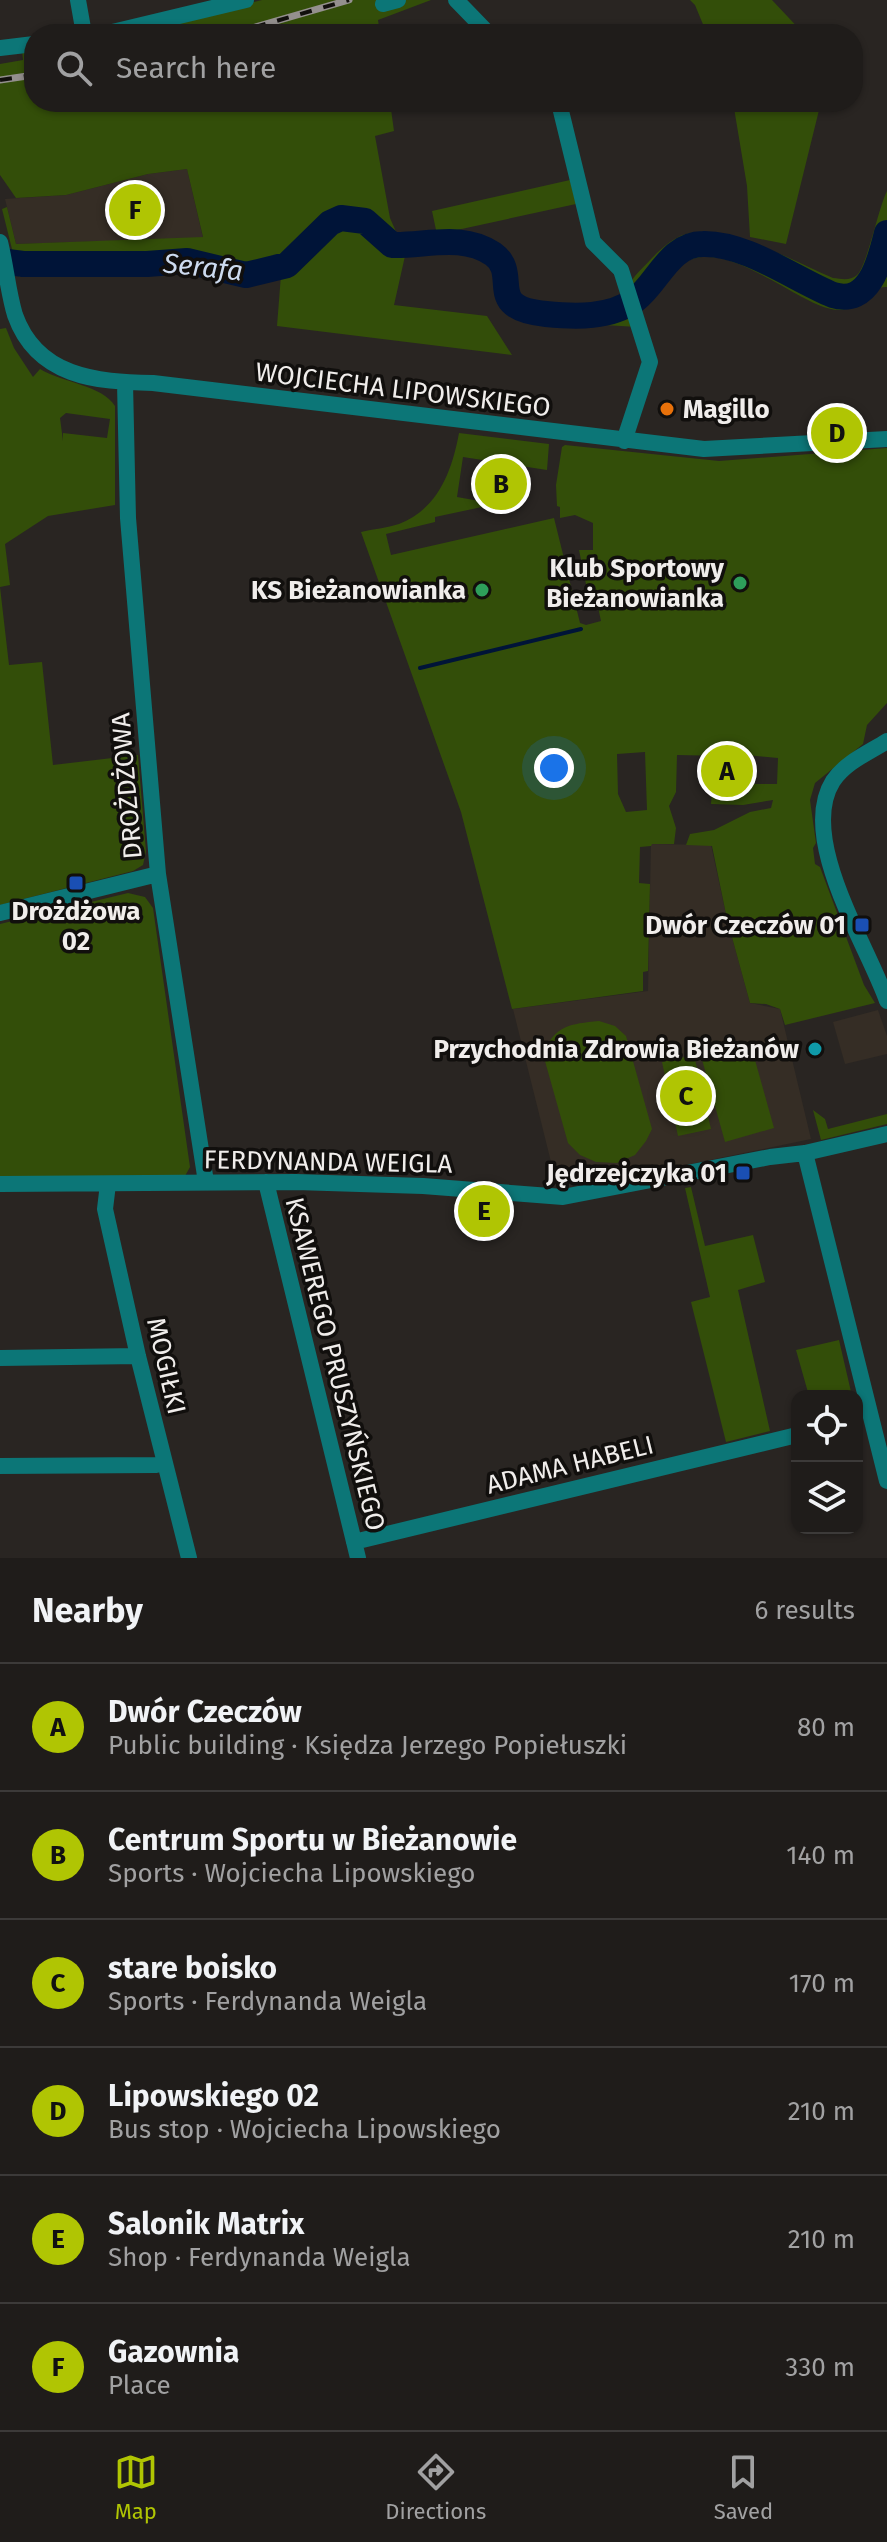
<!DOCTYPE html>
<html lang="en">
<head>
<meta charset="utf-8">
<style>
  body { margin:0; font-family:"Fira Sans",sans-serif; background:#272523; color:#f1f3f6 }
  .controls { position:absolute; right:24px; bottom:24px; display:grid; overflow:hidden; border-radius:16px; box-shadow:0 2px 6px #0004 }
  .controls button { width:72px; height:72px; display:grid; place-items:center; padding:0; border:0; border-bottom:2px solid #3c3a39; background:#1f1c1a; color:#f1f3f6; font:40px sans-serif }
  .you { position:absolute; left:554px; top:768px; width:28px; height:28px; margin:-20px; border:6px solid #fff; border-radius:50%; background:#1a73e8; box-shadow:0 0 0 12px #1a73e833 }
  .badge { display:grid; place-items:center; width:52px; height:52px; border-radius:50%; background:#b0c503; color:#111; font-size:26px; font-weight:700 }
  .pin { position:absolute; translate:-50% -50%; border:4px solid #fff; box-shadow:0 2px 8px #0006 }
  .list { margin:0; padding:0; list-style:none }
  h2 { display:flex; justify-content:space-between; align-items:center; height:104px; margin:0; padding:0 32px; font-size:34px }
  h2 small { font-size:26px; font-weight:400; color:#a1a1a2 }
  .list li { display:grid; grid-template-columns:52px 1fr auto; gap:24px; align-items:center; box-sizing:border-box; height:128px; padding:0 32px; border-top:2px solid #3c3a39 }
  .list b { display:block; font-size:30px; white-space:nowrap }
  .list p { margin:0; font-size:26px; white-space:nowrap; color:#a1a1a2 }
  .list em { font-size:26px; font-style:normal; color:#a1a1a2 }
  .icon { flex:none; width:44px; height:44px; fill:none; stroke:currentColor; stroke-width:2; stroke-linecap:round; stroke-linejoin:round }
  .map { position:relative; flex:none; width:887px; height:1558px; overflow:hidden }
  .search { position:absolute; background:#1f1c1a; box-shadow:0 2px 6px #0004; left:24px; right:24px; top:24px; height:88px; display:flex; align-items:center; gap:20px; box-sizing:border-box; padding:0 28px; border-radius:32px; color:#a1a1a2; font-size:30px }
  .sheet { height:872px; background:#1f1c1a }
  nav { display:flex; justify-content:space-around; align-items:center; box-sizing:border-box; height:112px; border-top:2px solid #3c3a39; background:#1f1c1a; font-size:22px; color:#a1a1a2 }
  nav a { display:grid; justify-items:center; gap:4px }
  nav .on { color:#b0c503 }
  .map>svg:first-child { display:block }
  .built { fill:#352d25 }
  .green { fill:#334e09; fill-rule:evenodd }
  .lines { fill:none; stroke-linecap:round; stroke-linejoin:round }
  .stream { stroke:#001438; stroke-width:4 }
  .river { stroke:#001438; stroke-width:26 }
  .minor { stroke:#0c7677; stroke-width:16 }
  .rail-casing { stroke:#94908e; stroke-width:7 }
  .rail { stroke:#110f0d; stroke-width:4; stroke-dasharray:12; stroke-linecap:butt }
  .food-dot { fill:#e8710a; stroke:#110f0d; stroke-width:3 }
  .leisure-dot { fill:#2e9e5b; stroke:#110f0d; stroke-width:3 }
  .transit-dot { fill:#1a4fb4; stroke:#110f0d; stroke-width:3 }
  .culture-dot { fill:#0f9aa8; stroke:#110f0d; stroke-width:3 }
  .labels { text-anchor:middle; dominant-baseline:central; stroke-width:7; stroke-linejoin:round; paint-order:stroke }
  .street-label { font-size:26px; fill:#f0edeb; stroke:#110f0d }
  .poi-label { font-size:26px; font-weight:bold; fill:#f0edeb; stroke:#110f0d; text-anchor:end }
  .water-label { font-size:28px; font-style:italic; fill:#cddbef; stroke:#110f0d }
</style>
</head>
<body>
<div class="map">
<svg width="887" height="1558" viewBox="0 0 887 1558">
  <rect width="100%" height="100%" fill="#292522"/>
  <path class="built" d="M 187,169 L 203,238 L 16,244 L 5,199 L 66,195 L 148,174 Z
    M 651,844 L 711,845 L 727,919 L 750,1003 L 780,1009 L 811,1139 L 643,1174 L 557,1186 L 513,1009 L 648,991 Z
    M 878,1010 L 887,1036 L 887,1054 L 845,1064 L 833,1022 Z"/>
  <path class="green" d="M 262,0 L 431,0 L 378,20 L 380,34 L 131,34 Z
    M 690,0 L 772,0 L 804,34 L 707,34 L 695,5 Z
    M 34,48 L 34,102 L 390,102 L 394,131 L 375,136 L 390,218 L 397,234 L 436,230 L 432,211 L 570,180 L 576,204 L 457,230 C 495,236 504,243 516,281 C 519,291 520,297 529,302 L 591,305 L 623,294 L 637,327 L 523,320 C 495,309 500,292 496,265 C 472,243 435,253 405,256 L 394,305 L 487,316 L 512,355 L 277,326 L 281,275 L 249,283 L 230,283 L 207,273 L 186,270 L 141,273 L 30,273 L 19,277 L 2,209 L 7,207 L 16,244 L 203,237 L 187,169 L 148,174 L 66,195 L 16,198 L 0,175 L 0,64 L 23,60 L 22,50 Z
    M 733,102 L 821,102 L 786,244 L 750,237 L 747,186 Z
    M 887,191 L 887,287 C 865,286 860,318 827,308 C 792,298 726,241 688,261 C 671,270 660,297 641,309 L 631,282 C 636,273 644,267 651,259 C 661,249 672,238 686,234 C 727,223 795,262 833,278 C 842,279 850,281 857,275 C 867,266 878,209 887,191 Z
    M 6,328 L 14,348 L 33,377 L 40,369 C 63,383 102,385 115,406 L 115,505 L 48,516 L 5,544 L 10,585 L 0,587 L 9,665 L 42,662 L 53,765 L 138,755 L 146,851 L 143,865 L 133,871 L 0,905 L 0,329 ZM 66,413 L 110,419 L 107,438 L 63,433 L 63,441 L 60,418 Z
    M 459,433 L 549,444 L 547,470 L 463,457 L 457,497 L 496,504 L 435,517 L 435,522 L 386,534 L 391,555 L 554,518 L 580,623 L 586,625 L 601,621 L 598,607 L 582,608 L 579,592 L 587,589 L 579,550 L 593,550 L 593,523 L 575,515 L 560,518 L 560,507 L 557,506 L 556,485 L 562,447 L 565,445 L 719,461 L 887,448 L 887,703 L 867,725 L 863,744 L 815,783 L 810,800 L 816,843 L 813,848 L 815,864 L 820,867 L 864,985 L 875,1003 L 785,1025 L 780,1009 L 766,1004 L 750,1003 L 727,919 L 712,846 L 686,845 L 690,834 L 714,830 L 750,812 L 771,808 L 773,800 L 743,805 L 711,804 L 712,793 L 740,797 L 741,794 L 748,794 L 749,784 L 777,784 L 778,758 L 726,753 L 725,756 L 677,755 L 676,792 L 669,806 L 676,828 L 674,844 L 652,844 L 651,846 L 640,847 L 639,883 L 650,884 L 648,971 L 643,972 L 643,991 L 512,1009 L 461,812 L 361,532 C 373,529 387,528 399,524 C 438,509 452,471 459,433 ZM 645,752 L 647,810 L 626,812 L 618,794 L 617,754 Z
    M 128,893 L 145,897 L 153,908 L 190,1167 L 185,1176 L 0,1181 L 0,924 Z
    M 599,1021 L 615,1026 L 626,1036 L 652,1129 L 646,1141 L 635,1155 L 617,1163 L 596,1162 L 580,1155 L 568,1143 L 543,1054 C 555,1025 570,1024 599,1021 Z
    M 750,1042 L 774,1128 L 725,1142 L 701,1056 Z
    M 694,1055 L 711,1129 L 678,1136 L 662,1062 Z
    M 813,1110 L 825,1119 L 828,1129 L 887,1114 L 887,1124 L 821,1140 Z
    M 691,1187 L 705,1246 L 753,1235 L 765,1282 L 738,1290 L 770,1431 L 726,1442 L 691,1302 L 710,1297 L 685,1188 Z
    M 839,1340 L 852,1396 L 809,1396 L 796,1350 Z"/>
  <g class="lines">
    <path class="stream" d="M 420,668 L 581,629"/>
    <path class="river" d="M 0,261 L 23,264 L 147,264 L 187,261 L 246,275 L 287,265 L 330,223 L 341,218 L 365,221 L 392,245 C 426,246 462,233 493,254 C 522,275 482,308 546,314 C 576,317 610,318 635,300 C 658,283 669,244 703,244 C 746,243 794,279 833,295 C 870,306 880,261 887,233"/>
    <path class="minor" d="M 78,0 L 84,34
      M 456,0 L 489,34
      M 383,4 L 398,0
      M 104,34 L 246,0
      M 0,48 L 34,44
      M 556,102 L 560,107 L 593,242 L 621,270 L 650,362 L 624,441
      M 0,242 C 6,266 8,292 15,315 C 37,377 96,382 153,383 L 704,449 L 887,439
      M 125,383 L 128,518 L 158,874 L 206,1182
      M 887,741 C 868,753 846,762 833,781 C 797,838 868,946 887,1001
      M 0,913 L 158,874
      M 805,1153 L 887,1481
      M 266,1182 L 358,1558
      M 0,1184 L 296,1182 L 423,1186 L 563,1197 L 770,1157 L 805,1153 L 887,1134
      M 108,1184 L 105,1209 L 138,1356 L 189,1558
      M 0,1358 L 138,1356
      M 0,1466 L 156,1465 L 165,1463
      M 354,1542 L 797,1435"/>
    <defs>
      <path id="rail" d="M 231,34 L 349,0
        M 0,80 L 34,75"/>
    </defs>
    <use href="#rail" class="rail-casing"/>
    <use href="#rail" class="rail"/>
  </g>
  <circle class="food-dot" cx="667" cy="409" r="8"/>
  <g class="leisure-dot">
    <circle cx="740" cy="583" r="8"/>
    <circle cx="482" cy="590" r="8"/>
  </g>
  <g class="transit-dot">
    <rect x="68" y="875" width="16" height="16" rx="4"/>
    <rect x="854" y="917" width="16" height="16" rx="4"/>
    <rect x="735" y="1165" width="16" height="16" rx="4"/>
  </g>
  <circle class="culture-dot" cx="815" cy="1049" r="8"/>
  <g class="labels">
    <g class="street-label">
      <text transform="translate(403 390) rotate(7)">WOJCIECHA LIPOWSKIEGO</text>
      <text transform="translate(127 786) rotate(-95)">DROŻDŻOWA</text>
      <text transform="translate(328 1162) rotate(1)">FERDYNANDA WEIGLA</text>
      <text transform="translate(335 1364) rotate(76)">KSAWEREGO PRUSZYŃSKIEGO</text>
      <text transform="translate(166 1366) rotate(77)">MOGIŁKI</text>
      <text transform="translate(570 1465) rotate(-14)">ADAMA HABELI</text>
    </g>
    <g class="poi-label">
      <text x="683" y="409" text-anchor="start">Magillo</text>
      <text x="724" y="568">Klub Sportowy<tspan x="724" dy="30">Bieżanowianka</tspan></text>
      <text x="466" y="590">KS Bieżanowianka</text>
      <text x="76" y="911" text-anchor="middle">Drożdżowa<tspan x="76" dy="30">02</tspan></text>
      <text x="846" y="925">Dwór Czeczów 01</text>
      <text x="799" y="1049">Przychodnia Zdrowia Bieżanów</text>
      <text x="727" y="1173">Jędrzejczyka 01</text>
    </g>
    <g class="water-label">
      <text transform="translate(203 267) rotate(6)">Serafa</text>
    </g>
  </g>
</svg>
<div class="controls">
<button><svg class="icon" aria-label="locate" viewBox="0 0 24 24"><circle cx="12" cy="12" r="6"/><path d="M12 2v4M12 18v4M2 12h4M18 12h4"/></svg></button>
<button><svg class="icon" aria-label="layers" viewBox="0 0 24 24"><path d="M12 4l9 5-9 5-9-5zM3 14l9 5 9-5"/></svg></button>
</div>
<div class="you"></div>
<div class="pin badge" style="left:727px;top:771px">A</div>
<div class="pin badge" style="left:501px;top:484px">B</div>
<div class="pin badge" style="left:686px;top:1096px">C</div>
<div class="pin badge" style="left:837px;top:433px">D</div>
<div class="pin badge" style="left:484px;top:1211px">E</div>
<div class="pin badge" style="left:135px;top:210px">F</div>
<div class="search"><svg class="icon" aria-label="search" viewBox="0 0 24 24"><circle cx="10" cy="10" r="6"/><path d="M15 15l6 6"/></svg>Search here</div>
</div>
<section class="sheet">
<h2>Nearby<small>6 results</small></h2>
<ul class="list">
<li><span class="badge">A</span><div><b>Dwór Czeczów</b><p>Public building · Księdza Jerzego Popiełuszki</p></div><em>80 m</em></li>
<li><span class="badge">B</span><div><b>Centrum Sportu w Bieżanowie</b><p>Sports · Wojciecha Lipowskiego</p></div><em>140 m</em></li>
<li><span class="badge">C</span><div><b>stare boisko</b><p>Sports · Ferdynanda Weigla</p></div><em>170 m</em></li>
<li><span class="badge">D</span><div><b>Lipowskiego 02</b><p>Bus stop · Wojciecha Lipowskiego</p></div><em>210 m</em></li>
<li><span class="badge">E</span><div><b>Salonik Matrix</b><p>Shop · Ferdynanda Weigla</p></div><em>210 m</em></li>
<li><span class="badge">F</span><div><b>Gazownia</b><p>Place</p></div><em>330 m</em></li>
</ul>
</section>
<nav>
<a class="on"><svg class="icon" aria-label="map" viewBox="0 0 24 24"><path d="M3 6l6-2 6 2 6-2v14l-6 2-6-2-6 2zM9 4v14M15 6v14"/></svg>Map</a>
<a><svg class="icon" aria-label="directions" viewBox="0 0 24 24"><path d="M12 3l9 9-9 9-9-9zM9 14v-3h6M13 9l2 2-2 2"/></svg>Directions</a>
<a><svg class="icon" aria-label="saved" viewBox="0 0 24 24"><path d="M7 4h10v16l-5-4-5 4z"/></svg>Saved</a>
</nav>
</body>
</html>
